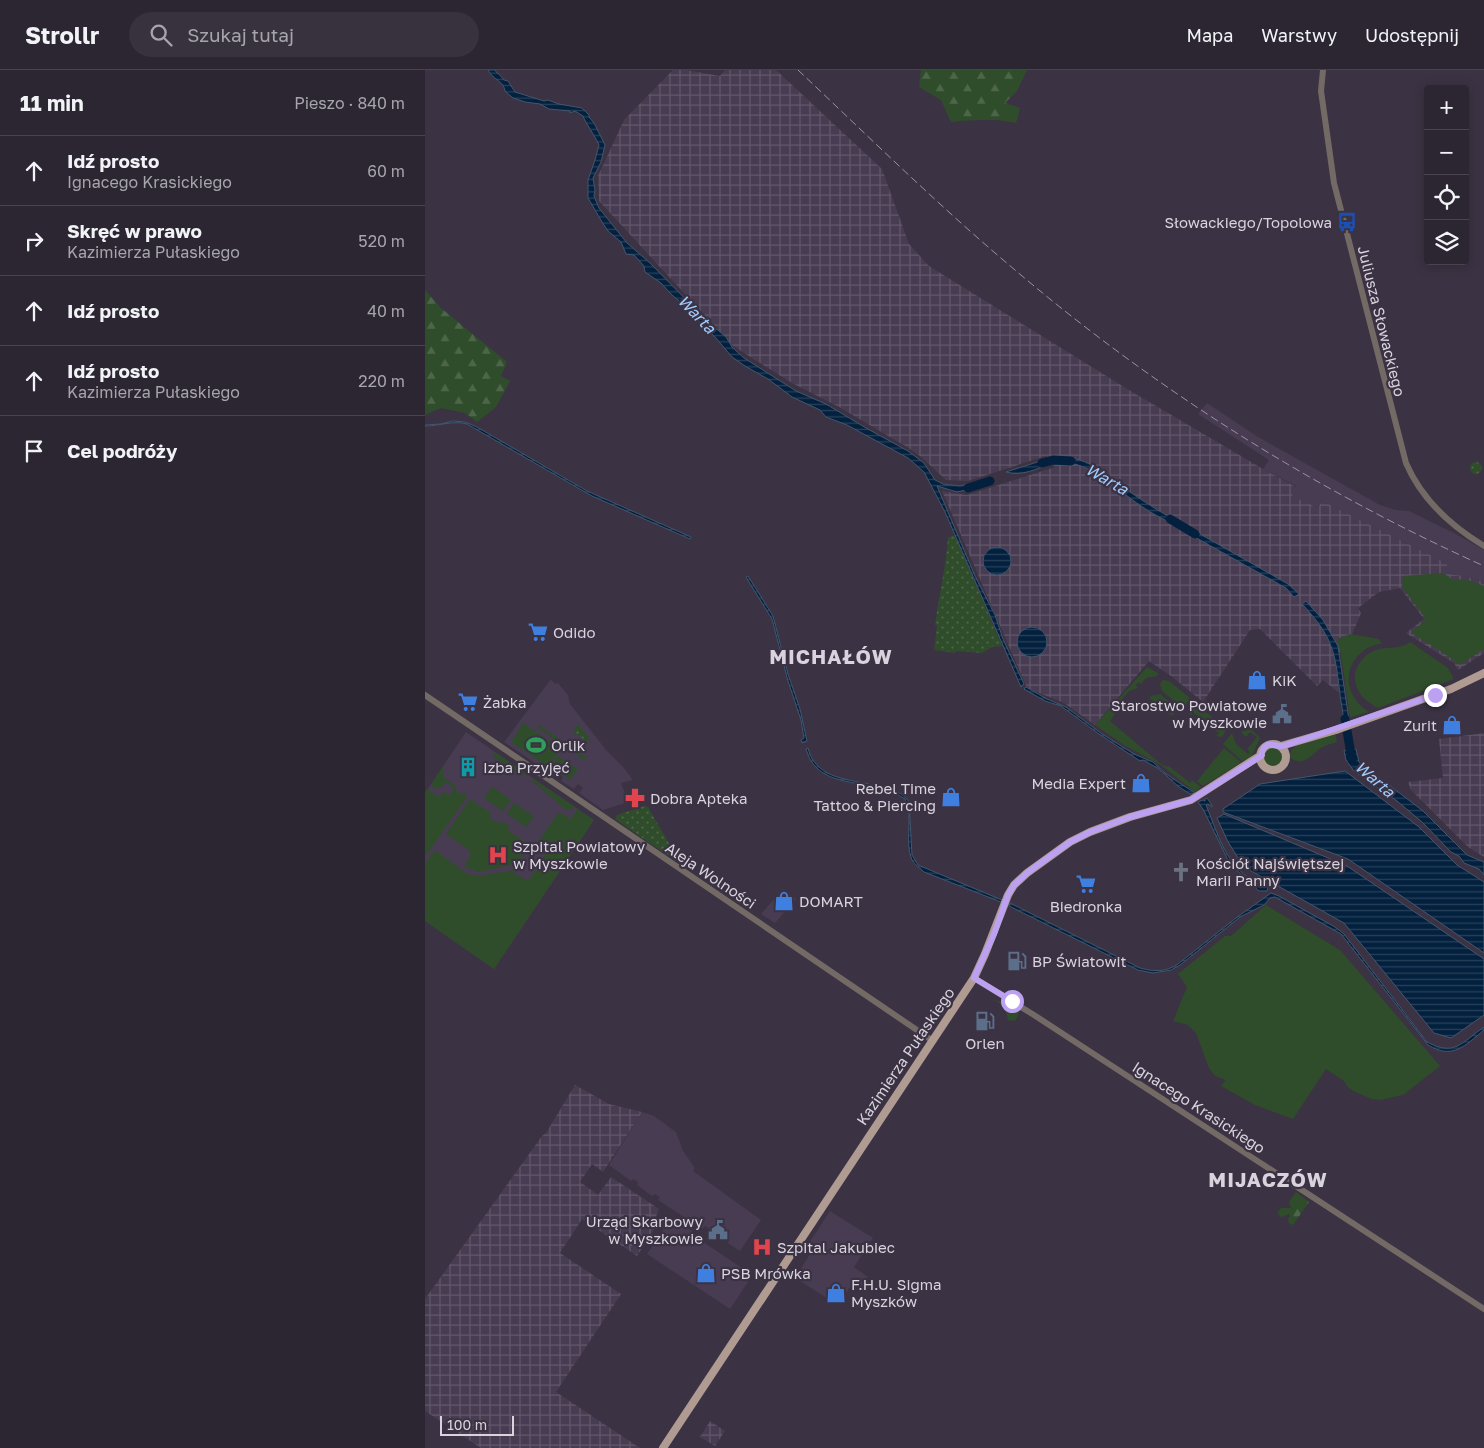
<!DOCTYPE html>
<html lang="pl">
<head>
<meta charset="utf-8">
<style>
  body { margin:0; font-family:"Golos Text",sans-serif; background:#38323e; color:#f1f3f6 }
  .controls { position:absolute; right:15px; top:15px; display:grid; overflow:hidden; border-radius:5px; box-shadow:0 2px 12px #0003 }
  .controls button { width:45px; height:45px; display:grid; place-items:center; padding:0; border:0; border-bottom:1px solid #48434d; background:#2c2632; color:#f1f3f6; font:25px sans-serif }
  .scale { position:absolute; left:15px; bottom:12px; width:74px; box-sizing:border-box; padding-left:5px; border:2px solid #d9d3dd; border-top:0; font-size:14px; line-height:18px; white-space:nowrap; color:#d9d3dd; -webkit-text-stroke:4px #3b3243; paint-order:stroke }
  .stop { position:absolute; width:15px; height:15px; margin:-11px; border:4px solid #bca0f2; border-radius:50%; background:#fff }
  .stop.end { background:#bca0f2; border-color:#fff; box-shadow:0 1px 5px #0008 }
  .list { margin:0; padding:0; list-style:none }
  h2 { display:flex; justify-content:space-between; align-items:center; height:65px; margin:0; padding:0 20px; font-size:21px }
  h2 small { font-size:16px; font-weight:400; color:#a6a5ac }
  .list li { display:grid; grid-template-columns:32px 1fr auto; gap:15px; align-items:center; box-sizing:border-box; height:70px; padding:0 20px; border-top:1px solid #48434d }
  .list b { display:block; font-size:19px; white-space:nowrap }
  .list p { margin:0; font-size:16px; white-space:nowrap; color:#a6a5ac }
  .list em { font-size:16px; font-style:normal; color:#a6a5ac }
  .icon { flex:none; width:28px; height:28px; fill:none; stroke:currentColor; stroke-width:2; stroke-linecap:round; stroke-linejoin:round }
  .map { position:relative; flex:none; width:1059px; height:1378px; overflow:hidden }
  header { display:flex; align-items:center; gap:30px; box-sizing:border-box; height:70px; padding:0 25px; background:#2c2632; border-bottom:1px solid #48434d }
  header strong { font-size:24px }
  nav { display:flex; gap:28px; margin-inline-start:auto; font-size:18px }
  .search { width:350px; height:45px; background:#38323e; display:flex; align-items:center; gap:12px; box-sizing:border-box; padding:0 18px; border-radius:28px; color:#a6a5ac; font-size:19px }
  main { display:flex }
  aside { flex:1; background:#2c2632 }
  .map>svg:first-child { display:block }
  .built { fill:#483c52 }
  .industrial { fill:url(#industrial-grid) }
  .grass { fill:#304d2b }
  .forest { fill:url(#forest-firs) }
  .park { fill:url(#park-dots) }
  .water { fill:url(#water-rules); stroke:#43566e }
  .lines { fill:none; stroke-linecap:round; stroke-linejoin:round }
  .river { stroke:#03213e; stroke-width:9 }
  .minor { stroke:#736a65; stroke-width:6 }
  .major { stroke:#af9b92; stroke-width:8 }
  .rail { stroke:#99929f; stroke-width:1; stroke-dasharray:8 4; stroke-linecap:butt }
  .route { stroke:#bca0f2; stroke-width:6 }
  .labels { text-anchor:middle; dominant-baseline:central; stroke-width:4.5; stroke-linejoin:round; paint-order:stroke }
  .poi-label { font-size:15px; fill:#d9d3dd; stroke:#3b3243; text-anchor:start }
  .street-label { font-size:15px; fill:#d9d3dd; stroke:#3b3243 }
  .water-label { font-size:16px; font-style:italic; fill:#9fcbfd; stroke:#3b3243 }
  .district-label { font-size:20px; font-weight:bold; letter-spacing:1px; fill:#d9d3dd; stroke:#3b3243 }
</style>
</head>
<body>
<header>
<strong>Strollr</strong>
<div class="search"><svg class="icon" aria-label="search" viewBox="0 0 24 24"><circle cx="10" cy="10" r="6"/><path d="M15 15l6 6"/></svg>Szukaj tutaj</div>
<nav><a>Mapa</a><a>Warstwy</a><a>Udostępnij</a></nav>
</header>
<main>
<aside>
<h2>11 min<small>Pieszo · 840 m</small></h2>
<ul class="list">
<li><svg class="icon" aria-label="ahead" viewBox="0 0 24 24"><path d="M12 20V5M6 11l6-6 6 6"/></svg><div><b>Idź prosto</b><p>Ignacego Krasickiego</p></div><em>60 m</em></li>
<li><svg class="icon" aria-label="right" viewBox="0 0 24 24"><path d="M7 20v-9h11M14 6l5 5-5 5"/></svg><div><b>Skręć w prawo</b><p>Kazimierza Pułaskiego</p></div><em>520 m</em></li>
<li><svg class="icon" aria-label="ahead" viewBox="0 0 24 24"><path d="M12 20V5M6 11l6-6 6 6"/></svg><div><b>Idź prosto</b></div><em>40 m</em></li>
<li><svg class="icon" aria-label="ahead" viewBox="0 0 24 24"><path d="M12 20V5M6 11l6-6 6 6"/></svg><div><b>Idź prosto</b><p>Kazimierza Pułaskiego</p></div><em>220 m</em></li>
<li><svg class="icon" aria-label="arrive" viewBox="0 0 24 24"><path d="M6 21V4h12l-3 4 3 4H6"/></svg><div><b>Cel podróży</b></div></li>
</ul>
</aside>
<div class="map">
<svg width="1059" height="1378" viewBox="0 0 1059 1378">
  <defs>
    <pattern id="industrial-grid" width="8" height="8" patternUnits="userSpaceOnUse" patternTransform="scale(1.25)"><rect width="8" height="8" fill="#483c52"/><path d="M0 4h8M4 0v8" fill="none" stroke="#62576a"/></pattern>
    <pattern id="forest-firs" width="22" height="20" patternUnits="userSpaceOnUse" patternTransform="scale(1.25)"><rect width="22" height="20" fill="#304d2b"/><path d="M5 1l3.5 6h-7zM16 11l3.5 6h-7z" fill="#4d6649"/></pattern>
    <pattern id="park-dots" width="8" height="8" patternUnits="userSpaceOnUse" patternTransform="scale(1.25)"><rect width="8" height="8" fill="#304d2b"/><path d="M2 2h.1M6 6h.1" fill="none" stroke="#4d6649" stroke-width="1.8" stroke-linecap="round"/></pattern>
    <pattern id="water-rules" width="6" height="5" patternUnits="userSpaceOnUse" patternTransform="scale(1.25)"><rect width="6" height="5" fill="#03213e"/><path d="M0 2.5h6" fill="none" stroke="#274059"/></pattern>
  </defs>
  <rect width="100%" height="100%" fill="#3b3243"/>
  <path class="built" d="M 782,333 L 833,367 L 955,435 L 971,440 L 984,441 L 1029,463 L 1059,480 L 1059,512 L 1038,506 L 1024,504 L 1022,501 L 1022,492 L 1017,491 L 897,431 L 893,438 L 866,426 L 871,416 L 838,399 L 844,390 L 773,344 Z
    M 126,609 L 130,614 L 133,613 L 143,625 L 145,634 L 182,681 L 199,698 L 208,710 L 196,713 L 203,732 L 178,740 L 154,723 L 158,718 L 153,714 L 149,719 L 136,711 L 138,707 L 135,705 L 132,708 L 79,672 Z
    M 41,662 L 169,750 L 69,899 L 0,851 L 0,723 Z
    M 358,819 L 371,829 L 350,853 L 336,844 Z
    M 217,1042 L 229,1046 L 251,1062 L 258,1081 L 270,1098 L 268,1101 L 336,1150 L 315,1181 L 303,1173 L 304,1170 L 301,1171 L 280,1156 L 277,1159 L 233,1130 L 235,1127 L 230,1124 L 227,1126 L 212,1115 L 213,1112 L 208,1109 L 206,1111 L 184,1095 Z
    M 405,1141 L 448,1168 L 429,1197 L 443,1207 L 436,1218 L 427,1214 L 413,1235 L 370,1208 L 387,1181 L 382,1176 Z
    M 246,1148 L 267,1161 L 266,1164 L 323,1202 L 321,1206 L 325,1209 L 305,1239 L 222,1184 Z"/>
  <path class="industrial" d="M 248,0 L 261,0 L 295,6 L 300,0 L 351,0 L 457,99 L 484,174 L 504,196 L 704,320 L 838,399 L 871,417 L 867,426 L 893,438 L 897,431 L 1017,491 L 1022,492 L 1022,501 L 1024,504 L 1038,506 L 1059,512 L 1059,583 L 1033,600 L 1029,593 L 981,563 L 999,549 L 975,518 L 954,522 L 933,538 L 936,543 L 923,574 L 910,587 L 914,620 L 913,622 L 898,610 L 892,616 L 835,559 L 825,560 L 778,632 L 746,606 L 724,591 L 670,655 L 639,633 L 602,618 L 517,421 L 542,425 L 630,397 L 621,386 L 543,411 L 521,410 L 495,386 L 482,377 L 414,337 L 367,313 L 308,276 L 174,131 L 173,106 L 199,50 Z
    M 1059,663 L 1059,787 L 1043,777 L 986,720 L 983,712 L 1018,708 L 1014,669 Z
    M 150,1015 L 184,1034 L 217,1042 L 178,1102 L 167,1094 L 155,1112 L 173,1125 L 186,1107 L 234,1139 L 230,1149 L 234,1152 L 212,1186 L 157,1149 L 135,1183 L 196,1224 L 131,1322 L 215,1378 L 56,1378 L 0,1341 L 0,1229 L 117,1066 L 121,1063 Z
    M 285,1351 L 300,1361 L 290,1376 L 275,1367 Z"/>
  <path class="grass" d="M 1018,503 L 1027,509 L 1043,510 L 1059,516 L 1059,579 L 1035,595 L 1017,582 L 986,563 L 1001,549 L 977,517 L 978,506 Z
    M 925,564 L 954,569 L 957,574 C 933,575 915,603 928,625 C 931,632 938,638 944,642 L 925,647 L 916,585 L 912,569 Z
    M 985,572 L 1023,598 L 1029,609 L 953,638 C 941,631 932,625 930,609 C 929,597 939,584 951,580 C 962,576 975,580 985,572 Z
    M 722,597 L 733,603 L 732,606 L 721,608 L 716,614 L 713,612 L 711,615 L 713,618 L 704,621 L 690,637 L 693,640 L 685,651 L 736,694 L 743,697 L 744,696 L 765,713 L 767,710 L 776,717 L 770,722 L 736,695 L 699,675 L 670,655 Z
    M 738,610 L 744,611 L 765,628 L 760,636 L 755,636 L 737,621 L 735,614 Z
    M 735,624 L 753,639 L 747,646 L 724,628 L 726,626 Z
    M 768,635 L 772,635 L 802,659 L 797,667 L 791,666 L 794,663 L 768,642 L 766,645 L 764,644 L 764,640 Z
    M 98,653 L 136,679 L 123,697 L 86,672 Z
    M 114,655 L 161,687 L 159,690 L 112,657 Z
    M 821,660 L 827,660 L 835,668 L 826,688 L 817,691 L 798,674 L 807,663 L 811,674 L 823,684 L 825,682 L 822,679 L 832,667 L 825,662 L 821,667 L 816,662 Z
    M 910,663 L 912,672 C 906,674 901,675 896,678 C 887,684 877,699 865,687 L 866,680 L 871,676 Z
    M838 686a10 10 0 1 1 20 0a10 10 0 1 1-20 0Z
    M 799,678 L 815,691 L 814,694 L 778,716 L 772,711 Z
    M 70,682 L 102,704 L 96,705 L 67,686 Z
    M 133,686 L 153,699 L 145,710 L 126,697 Z
    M 18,696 L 18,707 L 32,717 L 30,720 L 37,725 L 39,722 L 42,727 L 0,787 L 0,723 L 2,719 L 14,727 L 18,722 L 25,725 L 29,718 L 20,712 L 16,718 L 11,719 L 7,716 L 7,713 Z
    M 107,708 L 150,737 L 146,740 L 141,740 L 107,711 Z
    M 67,717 L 86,730 L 78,741 L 59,728 Z
    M 45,729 L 66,743 L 64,747 L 73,753 L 78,752 L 85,756 L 83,761 L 103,773 L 101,782 L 91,794 L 54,802 L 40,797 C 40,791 47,788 45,781 L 21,764 Z
    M 89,733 L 109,746 L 101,757 L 82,744 Z
    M 152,739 L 169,750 L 69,899 L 0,851 L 0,793 L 10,780 L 41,803 L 52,806 L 89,800 L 88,803 L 103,811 L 122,782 L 110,776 L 133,743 L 137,743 L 146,749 Z
    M 841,835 L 915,880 L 1015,996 L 978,1025 L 955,1030 L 947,1029 L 928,1021 L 922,1016 L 919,1011 L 901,999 L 868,1049 L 830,1035 L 796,1016 L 801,1010 L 790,1006 L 784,998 L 771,963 L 763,955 L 748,951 L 762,917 L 753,904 L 800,866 L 806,866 Z
    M 570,930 C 579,932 588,935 594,943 L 590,951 L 583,950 L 580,937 Z"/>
  <path class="forest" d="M 496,0 L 602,0 L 592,21 L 580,33 L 595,38 L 591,53 C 570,48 548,50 526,52 L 516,30 L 494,17 Z
    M 0,220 L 16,238 L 82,292 L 76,306 L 85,311 L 71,337 L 52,352 L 40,343 L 16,338 L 0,345 Z
    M 871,1122 L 884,1132 L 868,1155 L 864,1153 L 863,1150 L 865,1145 L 864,1144 L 856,1147 L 853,1144 L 853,1142 L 856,1138 L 866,1138 L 864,1132 Z"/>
  <path class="park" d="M1045 398a6 6 0 1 1 12 0a6 6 0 1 1-12 0Z
    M 530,466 L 577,576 L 567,577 L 557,583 L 531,581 L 530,583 L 509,580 L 512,555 L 510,555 C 514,525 521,496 523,467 Z
    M 153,654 L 165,669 L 163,672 L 148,662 Z
    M 219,736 L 223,737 L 249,782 L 246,785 L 242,785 L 190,749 L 192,745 Z"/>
  <path class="water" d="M 63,0 L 70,0 L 72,3 L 74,4 L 79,10 L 83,11 L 90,22 L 119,31 L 123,30 L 134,34 L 157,38 L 164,45 L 164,47 L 169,53 L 180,75 L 176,92 L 168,108 L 170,120 L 169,126 L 174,138 L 202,173 L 225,193 L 279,248 L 301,267 L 307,277 L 319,288 L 371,321 L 401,334 L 441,358 L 483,381 L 499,393 L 510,410 L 518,414 L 535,416 L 550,412 L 555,417 L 532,422 L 512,416 L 550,506 L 570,545 L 578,569 L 599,614 L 596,617 L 520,442 L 499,402 L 483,388 L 422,355 L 401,347 L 395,340 L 367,327 L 343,309 L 320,296 L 307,287 L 290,267 L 279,257 L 261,237 L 246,224 L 236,213 L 220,202 L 219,196 L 209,185 L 201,184 L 196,172 L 183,161 L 177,152 L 163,128 L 163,110 L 170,90 L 174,75 C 169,64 161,54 158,46 L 150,41 L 145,43 L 145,41 L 124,39 L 115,34 L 100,32 L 88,28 L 80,21 C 79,11 69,11 63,0 Z
    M 28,351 L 40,352 L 52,357 L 162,421 L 266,467 L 265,469 L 167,426 L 42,354 C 29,350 14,356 0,356 L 0,355 L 16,354 Z
    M 633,387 C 663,385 686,409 708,424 C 724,435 739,444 755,453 L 753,457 C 741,450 727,444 716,436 C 692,420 667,392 635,392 Z
    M 625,388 L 628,393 C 613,398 597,407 581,402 Z
    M 761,456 L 863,514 L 874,524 L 869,527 L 861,518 L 759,461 Z
    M558 491a14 14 0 1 1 28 0a14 14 0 1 1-28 0Z
    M 323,506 L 348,546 L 363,604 L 375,639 L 382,671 L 377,673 L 376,670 L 379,668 L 376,650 L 363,611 L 347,549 L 321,507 Z
    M 881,531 L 898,550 L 913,576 L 924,650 L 918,652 C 919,644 916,634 915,625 C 910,581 908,567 877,534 Z
    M592 572a15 15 0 1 1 30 0a15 15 0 1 1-30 0Z
    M 601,617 L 622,629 L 641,637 L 677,664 L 709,684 L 728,692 L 741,704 L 770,723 L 765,724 L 754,717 L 734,699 L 718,690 L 715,691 L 674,664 L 636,636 L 620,631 L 599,619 Z
    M 383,678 C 390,707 419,709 444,714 L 445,716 C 417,710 390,710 381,679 Z
    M 931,679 L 934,692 L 998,741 L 1042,785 L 1059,792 L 1059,805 L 1054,799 L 1039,793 L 1034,786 L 1026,782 L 997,752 L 972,731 L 929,701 L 921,690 L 919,681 Z
    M 920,701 L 994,757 L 1032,795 L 1059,812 L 1059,883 L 923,789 L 798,742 L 798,739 L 835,714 Z
    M 447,715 C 461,719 476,719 484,732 L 487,785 L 493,795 L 577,830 L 576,832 L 499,802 C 495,798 490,795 487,790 C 479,773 489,747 480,729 L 472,724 L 447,717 Z
    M 782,728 L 787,735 L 787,737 L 783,734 L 781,735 C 795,769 803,805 843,817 L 842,821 L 834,821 L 805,794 L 778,739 L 773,732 L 778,730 L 780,731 L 780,729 Z
    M 799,744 L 922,796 L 1059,889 L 1059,945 L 1026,968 L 1009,963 L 919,853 L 819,797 L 803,772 L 792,748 Z
    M 846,823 L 854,826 L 910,857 L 919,864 L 1002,972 C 1030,987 1037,972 1059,957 L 1059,960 C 1040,976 1027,990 1003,975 L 916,864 L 850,827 L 845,828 L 839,835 L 815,847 L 755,895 L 746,900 L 728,903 L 713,900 L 584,836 L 585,833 L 715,898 C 729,902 741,902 753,894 L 811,848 Z"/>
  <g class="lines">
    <path class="river" d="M 617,393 L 628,390 L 646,391
      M 543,418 L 565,411
      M 745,449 L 770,464
      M 920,649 L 927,690"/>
    <path class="minor" d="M 898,0 L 896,21 L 909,113 L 981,393 C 996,428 1026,456 1059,476
      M 0,625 L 508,971
      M 549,908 L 609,945 L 1059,1239"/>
    <path class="major" d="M835 687a13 13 0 1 1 26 0a13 13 0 1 1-26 0Z
      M 856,676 L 911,660 L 1026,619 L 1059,603
      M 238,1378 L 549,908 L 560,884 L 583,825 L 589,815 L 602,803 L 645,772 L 665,762 L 705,747 L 766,730 L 836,685"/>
    <path class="rail" d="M 373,0 C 444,67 515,137 590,200 C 731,320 890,420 1059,496"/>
  </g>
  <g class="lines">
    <path class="route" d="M 587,931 L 549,908 L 569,864 L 583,825 L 589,815 L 602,803 L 645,772 L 665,762 L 705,747 L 766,730 L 836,686 C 840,668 848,677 857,676 C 864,675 870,671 877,670 L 1010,625"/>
  </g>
  <defs>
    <symbol id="bus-bare" viewBox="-9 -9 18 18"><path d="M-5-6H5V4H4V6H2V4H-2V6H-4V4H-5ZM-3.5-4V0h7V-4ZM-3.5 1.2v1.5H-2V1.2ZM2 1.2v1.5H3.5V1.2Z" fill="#1a4fb4" stroke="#3b3243" stroke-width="2.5" paint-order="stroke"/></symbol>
    <symbol id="supermarket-bare" viewBox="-9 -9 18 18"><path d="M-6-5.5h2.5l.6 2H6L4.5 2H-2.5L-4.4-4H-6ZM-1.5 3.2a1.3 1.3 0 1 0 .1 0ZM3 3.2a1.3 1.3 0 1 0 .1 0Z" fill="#3f7fe0" stroke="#3b3243" stroke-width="2.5" paint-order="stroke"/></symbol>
    <symbol id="shop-bare" viewBox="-9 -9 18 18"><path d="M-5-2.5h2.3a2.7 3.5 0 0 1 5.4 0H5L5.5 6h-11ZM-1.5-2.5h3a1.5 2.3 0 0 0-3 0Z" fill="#3f7fe0" stroke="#3b3243" stroke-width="2.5" paint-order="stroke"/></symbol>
    <symbol id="civic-bare" viewBox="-9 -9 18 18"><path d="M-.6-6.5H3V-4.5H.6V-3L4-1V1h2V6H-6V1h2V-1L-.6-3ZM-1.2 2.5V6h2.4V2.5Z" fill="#5c6f8a" stroke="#3b3243" stroke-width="2.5" paint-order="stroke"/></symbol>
    <symbol id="stadium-bare" viewBox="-9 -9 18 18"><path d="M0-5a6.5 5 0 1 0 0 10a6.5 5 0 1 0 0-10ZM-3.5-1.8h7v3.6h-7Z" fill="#2e9e5b" stroke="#3b3243" stroke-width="2.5" paint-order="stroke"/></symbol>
    <symbol id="building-bare" viewBox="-9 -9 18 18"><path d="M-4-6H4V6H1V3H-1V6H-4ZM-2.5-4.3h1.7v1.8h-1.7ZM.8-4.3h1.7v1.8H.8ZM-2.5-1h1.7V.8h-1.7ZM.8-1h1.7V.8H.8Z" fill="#0f9aa8" stroke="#3b3243" stroke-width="2.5" paint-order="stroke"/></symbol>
    <symbol id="pharmacy-bare" viewBox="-9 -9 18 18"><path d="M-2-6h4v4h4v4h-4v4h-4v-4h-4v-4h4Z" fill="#e0444e" stroke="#3b3243" stroke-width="2.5" paint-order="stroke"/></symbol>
    <symbol id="hospital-bare" viewBox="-9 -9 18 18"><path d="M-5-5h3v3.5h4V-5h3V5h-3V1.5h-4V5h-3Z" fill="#e0444e" stroke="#3b3243" stroke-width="2.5" paint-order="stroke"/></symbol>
    <symbol id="church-bare" viewBox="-9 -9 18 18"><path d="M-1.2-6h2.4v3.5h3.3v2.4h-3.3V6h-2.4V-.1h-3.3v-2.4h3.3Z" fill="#6b7280" stroke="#3b3243" stroke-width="2.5" paint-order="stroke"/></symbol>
    <symbol id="fuel-bare" viewBox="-9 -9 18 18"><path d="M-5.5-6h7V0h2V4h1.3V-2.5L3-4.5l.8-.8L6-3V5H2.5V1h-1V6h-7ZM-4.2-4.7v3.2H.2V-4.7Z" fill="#5c6f8a" stroke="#3b3243" stroke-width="2.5" paint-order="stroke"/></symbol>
  </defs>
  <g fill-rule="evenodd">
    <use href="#bus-bare" x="908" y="138" width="28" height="28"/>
    <use href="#supermarket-bare" x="99" y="548" width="28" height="28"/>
    <use href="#shop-bare" x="818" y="596" width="28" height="28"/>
    <use href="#supermarket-bare" x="29" y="618" width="28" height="28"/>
    <use href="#civic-bare" x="843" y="630" width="28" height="28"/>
    <use href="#shop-bare" x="1013" y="641" width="28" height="28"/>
    <use href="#stadium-bare" x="97" y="661" width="28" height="28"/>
    <use href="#building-bare" x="29" y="683" width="28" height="28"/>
    <use href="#shop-bare" x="702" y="699" width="28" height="28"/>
    <use href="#shop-bare" x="512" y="713" width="28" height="28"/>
    <use href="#pharmacy-bare" x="196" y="714" width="28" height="28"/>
    <use href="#hospital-bare" x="59" y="771" width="28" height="28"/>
    <use href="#church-bare" x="742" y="788" width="28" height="28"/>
    <use href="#supermarket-bare" x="647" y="800" width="28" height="28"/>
    <use href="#shop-bare" x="345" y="817" width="28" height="28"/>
    <use href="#fuel-bare" x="578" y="877" width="28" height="28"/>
    <use href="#fuel-bare" x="546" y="937" width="28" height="28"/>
    <use href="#civic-bare" x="279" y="1146" width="28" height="28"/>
    <use href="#hospital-bare" x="323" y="1163" width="28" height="28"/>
    <use href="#shop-bare" x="267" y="1189" width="28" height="28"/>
    <use href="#shop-bare" x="397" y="1209" width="28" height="28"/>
  </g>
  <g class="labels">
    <g class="poi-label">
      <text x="907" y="152" text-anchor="end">Słowackiego/Topolowa</text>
      <text x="128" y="562">Odido</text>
      <text x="847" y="610">KiK</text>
      <text x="58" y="632">Żabka</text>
      <text x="842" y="635" text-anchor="end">Starostwo Powiatowe<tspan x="842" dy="17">w Myszkowie</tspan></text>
      <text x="1012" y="655" text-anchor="end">Zurit</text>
      <text x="126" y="675">Orlik</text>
      <text x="58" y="697">Izba Przyjęć</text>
      <text x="701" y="713" text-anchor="end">Media Expert</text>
      <text x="511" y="718" text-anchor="end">Rebel Time<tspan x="511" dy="17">Tattoo &amp; Piercing</tspan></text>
      <text x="225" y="728">Dobra Apteka</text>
      <text x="88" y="776">Szpital Powiatowy<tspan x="88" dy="17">w Myszkowie</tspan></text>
      <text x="771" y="793">Kościół Najświętszej<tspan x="771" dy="17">Marii Panny</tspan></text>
      <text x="374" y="831">DOMART</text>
      <text x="661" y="836" text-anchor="middle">Biedronka</text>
      <text x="607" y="891">BP Światowit</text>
      <text x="560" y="973" text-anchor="middle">Orlen</text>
      <text x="278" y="1151" text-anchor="end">Urząd Skarbowy<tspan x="278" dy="17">w Myszkowie</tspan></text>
      <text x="352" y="1177">Szpital Jakubiec</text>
      <text x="296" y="1203">PSB Mrówka</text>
      <text x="426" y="1214">F.H.U. Sigma<tspan x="426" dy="17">Myszków</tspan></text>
    </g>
    <g class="street-label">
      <text transform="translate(957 251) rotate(76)">Juliusza Słowackiego</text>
      <text transform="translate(286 805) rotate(34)">Aleja Wolności</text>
      <text transform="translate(480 986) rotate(-56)">Kazimierza Pułaskiego</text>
      <text transform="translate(774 1037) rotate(33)">Ignacego Krasickiego</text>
    </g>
    <g class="water-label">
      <text transform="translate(272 244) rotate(46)">Warta</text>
      <text transform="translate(682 409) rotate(30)">Warta</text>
      <text transform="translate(950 709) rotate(41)">Warta</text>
    </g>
    <g class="district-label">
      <text x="406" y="586">MICHAŁÓW</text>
      <text x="843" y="1109">MIJACZÓW</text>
    </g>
  </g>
</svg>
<div class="controls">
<button>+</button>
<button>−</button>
<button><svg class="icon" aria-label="locate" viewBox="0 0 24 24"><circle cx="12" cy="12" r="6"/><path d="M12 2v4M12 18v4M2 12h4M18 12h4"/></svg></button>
<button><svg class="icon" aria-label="layers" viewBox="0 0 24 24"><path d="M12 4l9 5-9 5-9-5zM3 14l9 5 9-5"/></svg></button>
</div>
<div class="scale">100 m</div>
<div class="stop" style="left:587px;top:931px"></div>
<div class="stop end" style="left:1010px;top:625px"></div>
</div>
</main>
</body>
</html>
